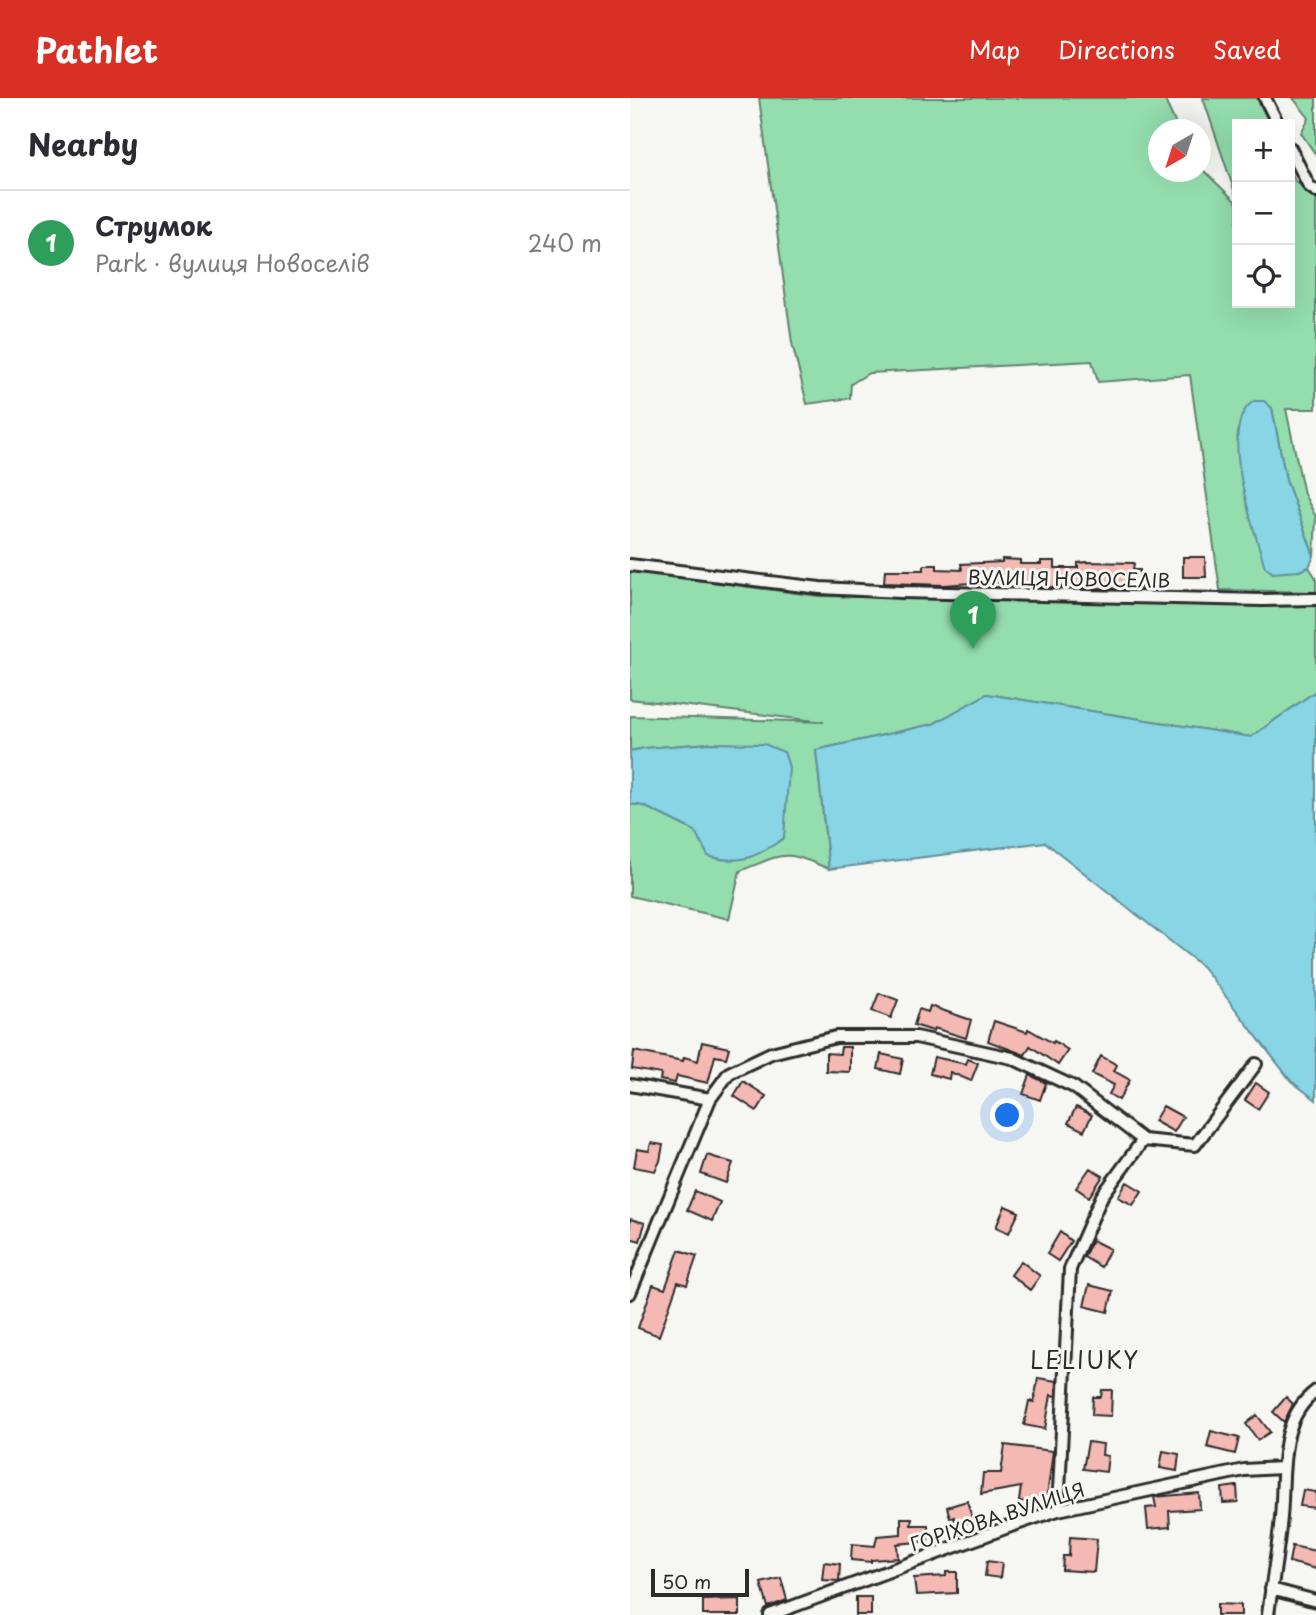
<!DOCTYPE html>
<html lang="en">
<head>
<meta charset="utf-8">
<style>
  body { margin:0; font-family:"Playpen Sans",sans-serif; background:#f7f7f7; color:#2b2b33 }
  .controls { position:absolute; right:21px; top:21px; display:grid; overflow:hidden; border-radius:0px; box-shadow:0 7px 28px #0002 }
  .controls button { width:63px; height:63px; display:grid; place-items:center; padding:0; border:0; border-bottom:2px solid #e1e1e2; background:#fff; color:#2b2b33; font:35px sans-serif }
  .compass { position:absolute; left:518px; top:21px; width:63px; height:63px; border-radius:50%; background:#fff; box-shadow:0 7px 28px #0002; rotate:219deg }
  .scale { position:absolute; left:21px; bottom:18px; width:98px; box-sizing:border-box; padding-left:7px; border:4px solid #2b2b2b; border-top:0; font-size:19px; line-height:24px; white-space:nowrap; color:#2b2b2b; -webkit-text-stroke:5px #f6f6f2; paint-order:stroke }
  .you { position:absolute; left:378px; top:1018px; width:24px; height:24px; margin:-18px; border:5px solid #fff; border-radius:50%; background:#1a73e8; box-shadow:0 0 0 10px #1a73e833 }
  .badge { display:grid; place-items:center; width:46px; height:46px; border-radius:50%; background:#d93025; color:#fff; font-size:23px; font-weight:700 }
  .pin { position:absolute; translate:-50% -58px; filter:drop-shadow(0 2px 4px #0008) }
  .pin::after { content:''; position:absolute; top:37px; width:24px; height:21px; background:inherit; clip-path:polygon(0 0,100% 0,50% 100%) }
  .list { margin:0; padding:0; list-style:none }
  h2 { display:flex; justify-content:space-between; align-items:center; height:91px; margin:0; padding:0 28px; font-size:30px }
  h2 small { font-size:23px; font-weight:400; color:#7c7c81 }
  .list li { display:grid; grid-template-columns:46px 1fr auto; gap:21px; align-items:center; box-sizing:border-box; height:105px; padding:0 28px; border-top:2px solid #e1e1e2 }
  .list b { display:block; font-size:26px; white-space:nowrap }
  .list p { margin:0; font-size:23px; white-space:nowrap; color:#7c7c81 }
  .list em { font-size:23px; font-style:normal; color:#7c7c81 }
  .icon { flex:none; width:38px; height:38px; fill:none; stroke:currentColor; stroke-width:2; stroke-linecap:round; stroke-linejoin:round }
  .map { position:relative; flex:none; width:686px; height:1517px; overflow:hidden }
  header { display:flex; align-items:center; gap:42px; box-sizing:border-box; height:98px; padding:0 35px; background:#d93025; color:#fff }
  header strong { font-size:33px }
  nav { display:flex; gap:38px; margin-inline-start:auto; font-size:24px }
  main { display:flex }
  aside { flex:1; background:#fff }
  .map>svg:first-child { display:block }
  .green { fill:#94ddad; stroke:#60846c; stroke-width:2 }
  .water { fill:#87d5e5; stroke:#62919b; stroke-width:2 }
  .building { fill:#f5b9b4; stroke:#2b2b2b; stroke-width:2 }
  .lines { fill:none; stroke-linecap:round; stroke-linejoin:round }
  .minor-casing { stroke:#2b2b2b; stroke-width:16 }
  .minor { stroke:#f6f6f2; stroke-width:10 }
  .labels { text-anchor:middle; dominant-baseline:central; stroke-width:6; stroke-linejoin:round; paint-order:stroke }
  .street-label { font-size:19px; fill:#2b2b2b; stroke:#f6f6f2 }
  .quarter-label { font-size:23px; letter-spacing:2px; fill:#2b2b2b; stroke:#f6f6f2 }
</style>
</head>
<body>
<header>
<strong>Pathlet</strong>
<nav><a>Map</a><a>Directions</a><a>Saved</a></nav>
</header>
<main>
<aside>
<h2>Nearby<small></small></h2>
<ul class="list">
<li><span class="badge" style="background:#2e9e5b">1</span><div><b>Струмок</b><p>Park · вулиця Новоселів</p></div><em>240 m</em></li>
</ul>
</aside>
<div class="map">
<svg width="686" height="1517" viewBox="0 0 686 1517">
  <rect width="100%" height="100%" fill="#f6f6f2"/>
  <filter id="ink" filterUnits="userSpaceOnUse"><feTurbulence type="fractalNoise" baseFrequency=".0143" numOctaves="2"/><feDisplacementMap in="SourceGraphic" scale="14" xChannelSelector="R" yChannelSelector="G"/><feConvolveMatrix kernelMatrix="1 2 1 2 8 2 1 2 1" color-interpolation-filters="sRGB"/></filter>
  <g filter="url(#ink)">
    <path class="green" d="M 129,0 L 534,0 L 548,31 L 528,32 L 528,74 L 570,74 L 571,70 L 607,105 L 607,205 L 660,205 L 660,70 L 665,83 L 686,99 L 686,311 L 656,311 L 674,396 L 686,419 L 684,458 L 656,382 L 642,310 L 669,473 L 679,469 L 686,480 L 686,494 L 590,492 L 560,277 L 468,284 L 462,263 L 239,275 L 221,286 L 220,300 L 177,306 L 162,245 Z
      M 573,0 L 627,0 L 640,26 L 607,26 L 607,101 Z
      M 663,0 L 686,0 L 686,57 L 671,35 L 679,20 Z
      M 0,473 L 188,498 L 686,508 L 686,593 L 621,639 L 357,596 L 303,626 L 186,652 L 199,771 C 152,751 156,755 110,773 L 99,821 L 0,798 L 0,706 L 14,708 L 65,733 L 80,645 L 15,650 L 0,653 L 0,618 L 194,624 L 0,601 Z"/>
    <path class="water" d="M 624,303 L 634,303 L 642,310 L 656,382 L 684,458 L 679,469 L 669,473 L 643,475 L 635,469 C 625,433 585,327 624,303 Z
      M 686,593 L 686,1002 L 661,983 L 573,869 L 415,744 L 199,771 L 186,652 L 303,626 L 357,596 L 621,639 Z
      M 80,645 L 134,646 L 154,654 L 159,669 L 154,740 C 128,758 111,768 78,758 L 65,733 L 14,708 L 0,706 L 0,653 L 15,650 Z"/>
    <path class="building" d="M 553,459 L 575,459 L 576,479 L 553,479 Z
      M 372,461 L 390,462 L 390,466 L 411,466 L 411,463 L 425,463 L 425,470 L 448,470 L 448,465 L 457,464 L 504,465 L 503,472 L 510,472 L 510,491 L 411,489 L 411,485 L 354,484 L 315,487 L 254,485 L 255,472 L 294,472 L 294,467 L 307,467 L 307,471 L 332,472 L 331,466 L 372,464 Z
      M 249,895 L 268,902 L 261,920 L 242,913 Z
      M 300,908 L 341,922 L 336,940 L 304,930 L 303,933 L 284,927 L 289,911 L 298,914 Z
      M 364,923 L 397,934 L 398,931 L 423,945 L 424,943 L 438,952 L 428,967 L 400,948 L 395,957 L 358,943 Z
      M 72,944 L 99,950 L 96,960 L 85,958 L 78,985 L 47,978 L 45,985 L 30,982 L 31,976 L 2,971 L 4,953 L 53,963 L 54,959 L 68,963 Z
      M 211,949 L 220,949 L 220,974 L 196,973 L 196,955 L 210,956 Z
      M 251,956 L 273,961 L 270,976 L 248,971 Z
      M 471,958 L 487,967 L 484,973 L 500,982 L 489,1002 L 479,996 L 484,987 L 462,976 Z
      M 304,959 L 336,966 L 338,961 L 348,965 L 341,983 L 320,974 L 319,981 L 300,976 Z
      M 400,977 L 416,985 L 410,1002 L 393,996 Z
      M 113,983 L 136,998 L 127,1013 L 104,998 Z
      M 626,985 L 639,994 L 628,1011 L 615,1002 Z
      M 533,1008 L 553,1019 L 544,1034 L 524,1023 Z
      M 446,1009 L 462,1017 L 454,1033 L 438,1025 Z
      M 21,1045 L 33,1047 L 30,1063 L 25,1073 L 4,1069 L 7,1051 L 19,1053 Z
      M 77,1057 L 103,1065 L 96,1085 L 71,1076 Z
      M 460,1070 L 473,1078 L 459,1099 L 446,1090 Z
      M 497,1084 L 512,1093 L 503,1107 L 488,1099 Z
      M 65,1093 L 90,1104 L 82,1123 L 57,1112 Z
      M 375,1108 L 389,1114 L 379,1135 L 366,1129 Z
      M 0,1121 L 15,1125 L 10,1143 L 0,1140 Z
      M 430,1134 L 441,1143 L 428,1163 L 417,1156 Z
      M 462,1142 L 480,1151 L 471,1169 L 454,1159 Z
      M 49,1152 L 67,1158 L 57,1187 L 48,1184 L 29,1238 L 8,1230 L 23,1187 L 35,1191 Z
      M 391,1163 L 410,1178 L 400,1192 L 381,1177 Z
      M 459,1187 L 483,1193 L 478,1214 L 454,1208 Z
      M 408,1280 L 427,1283 L 426,1298 L 421,1297 L 415,1331 L 394,1327 L 399,1303 L 404,1304 Z
      M 472,1292 L 482,1292 L 481,1318 L 462,1317 L 463,1299 L 471,1299 Z
      M 656,1299 L 663,1306 L 654,1324 L 643,1314 Z
      M 627,1317 L 640,1334 L 628,1342 L 616,1326 Z
      M 581,1333 L 609,1340 L 605,1356 L 577,1349 Z
      M 458,1344 L 473,1346 L 472,1357 L 478,1358 L 476,1374 L 453,1371 Z
      M 375,1347 L 423,1353 L 416,1406 L 389,1403 L 391,1389 L 351,1396 L 353,1375 L 371,1375 Z
      M 533,1353 L 549,1356 L 547,1373 L 530,1370 Z
      M 607,1388 L 608,1404 L 593,1405 L 592,1390 Z
      M 673,1392 L 686,1394 L 686,1410 L 670,1408 Z
      M 569,1395 L 570,1411 L 539,1413 L 540,1429 L 518,1431 L 516,1410 L 526,1409 L 524,1399 Z
      M 337,1403 L 343,1423 L 326,1428 L 324,1419 L 320,1420 L 317,1409 Z
      M 271,1420 L 282,1420 L 281,1427 L 298,1427 L 298,1443 L 267,1446 L 268,1460 L 241,1462 L 241,1464 L 221,1462 L 222,1446 L 245,1448 L 247,1438 L 271,1436 Z
      M 440,1439 L 467,1441 L 464,1474 L 432,1472 L 433,1458 L 439,1458 Z
      M 662,1448 L 686,1453 L 686,1471 L 659,1464 Z
      M 357,1463 L 372,1465 L 370,1480 L 355,1478 Z
      M 194,1464 L 210,1466 L 209,1483 L 192,1482 Z
      M 316,1474 L 327,1474 L 327,1495 L 286,1497 L 284,1480 L 316,1478 Z
      M 151,1480 L 157,1502 L 138,1509 L 131,1485 Z
      M 226,1499 L 241,1499 L 241,1517 L 226,1517 Z
      M 110,1501 L 110,1517 L 73,1517 L 73,1502 Z
      M 587,1506 L 611,1507 L 611,1517 L 587,1517 Z"/>
    <g class="lines">
      <defs>
        <path id="minor" d="M 635,0 L 648,26
          M 660,50 L 679,88 L 686,93
          M 0,467 L 190,490 L 271,494 L 632,502 L 686,501
          M 0,987 L 80,1001
          M 0,1195 L 80,1001 L 99,975 L 141,955 L 206,939 L 286,939 L 382,960 L 444,989 L 513,1042 L 565,1047 L 626,966
          M 428,1412 L 440,1171 L 472,1098 L 513,1042
          M 641,1491 L 686,1503
          M 140,1517 L 378,1429 L 428,1412 L 614,1372 L 652,1370
          M 638,1517 C 642,1484 648,1452 651,1419 C 655,1376 647,1322 686,1293"/>
      </defs>
      <use href="#minor" class="minor-casing"/>
      <use href="#minor" class="minor"/>
    </g>
  </g>
  <g class="labels">
    <g class="street-label">
      <text transform="translate(439 480) rotate(1)">ВУЛИЦЯ НОВОСЕЛІВ</text>
      <text transform="translate(367 1418) rotate(-18)">ГОРІХОВА ВУЛИЦЯ</text>
    </g>
    <g class="quarter-label">
      <text x="455" y="1261">LELIUKY</text>
    </g>
  </g>
</svg>
<div class="controls">
<button>+</button>
<button>−</button>
<button><svg class="icon" aria-label="locate" viewBox="0 0 24 24"><circle cx="12" cy="12" r="6"/><path d="M12 2v4M12 18v4M2 12h4M18 12h4"/></svg></button>
</div>
<svg class="compass" viewBox="-18 -18 36 36"><path d="M0-13l5 13h-10z" fill="#e53935"/><path d="M0 13l5-13h-10z" fill="#7c7c81"/></svg>
<div class="scale">50 m</div>
<div class="you"></div>
<div class="pin badge" style="left:343px;top:551px;background:#2e9e5b">1</div>
</div>
</main>
</body>
</html>
